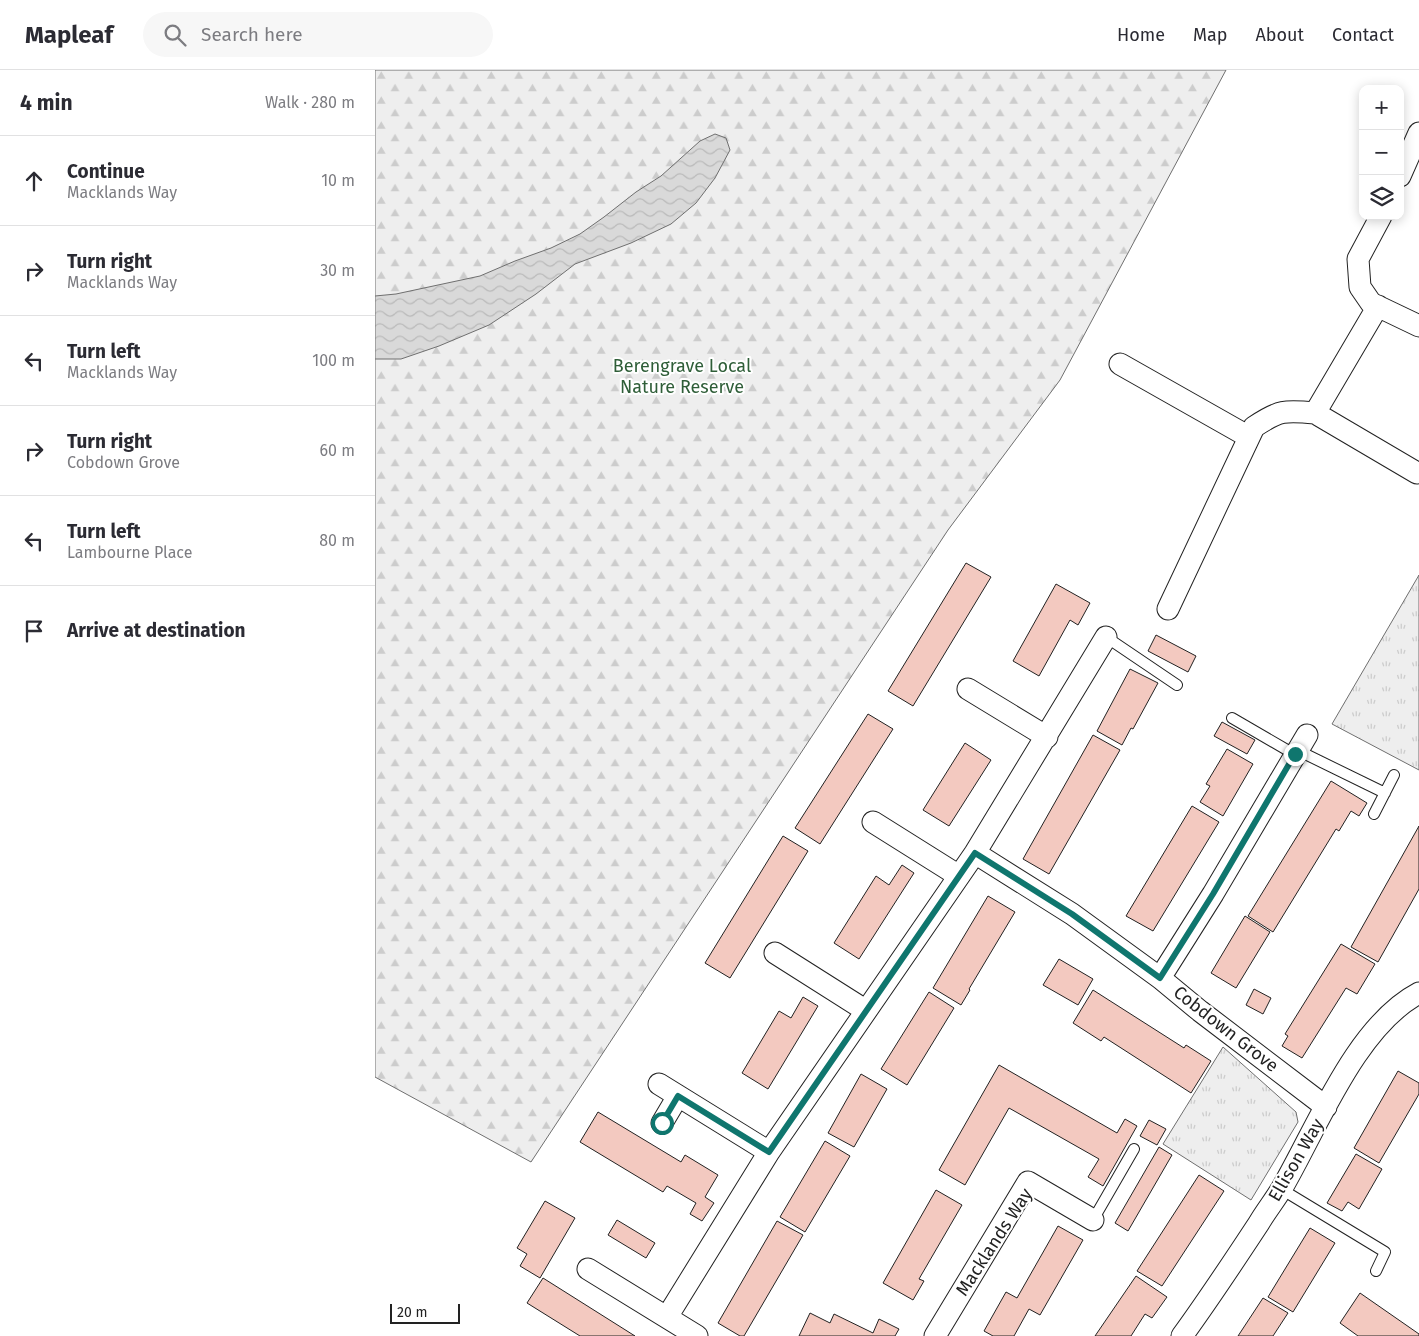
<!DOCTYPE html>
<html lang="en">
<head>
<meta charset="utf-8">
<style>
  body { margin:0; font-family:"Fira Sans",sans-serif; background:#f7f7f7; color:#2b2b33 }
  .controls { position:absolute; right:15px; top:15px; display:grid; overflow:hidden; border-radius:10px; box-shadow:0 2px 12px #0003 }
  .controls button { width:45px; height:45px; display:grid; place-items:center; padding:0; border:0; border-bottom:1px solid #e1e1e2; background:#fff; color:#2b2b33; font:25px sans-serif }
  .scale { position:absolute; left:15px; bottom:12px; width:70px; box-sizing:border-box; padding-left:5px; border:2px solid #222; border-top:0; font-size:14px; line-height:18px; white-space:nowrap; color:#222; -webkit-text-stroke:4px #fff; paint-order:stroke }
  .stop { position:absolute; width:15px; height:15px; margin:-11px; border:4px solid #0f766e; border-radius:50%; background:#fff }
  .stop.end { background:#0f766e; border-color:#fff; box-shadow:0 1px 5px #0008 }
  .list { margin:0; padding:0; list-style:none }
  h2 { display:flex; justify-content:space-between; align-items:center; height:65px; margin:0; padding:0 20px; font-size:21px }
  h2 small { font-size:16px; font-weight:400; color:#7c7c81 }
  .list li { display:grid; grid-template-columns:32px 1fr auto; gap:15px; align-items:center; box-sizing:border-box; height:90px; padding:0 20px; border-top:1px solid #e1e1e2 }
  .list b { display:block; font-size:19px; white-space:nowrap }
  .list p { margin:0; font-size:16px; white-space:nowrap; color:#7c7c81 }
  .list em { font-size:16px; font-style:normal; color:#7c7c81 }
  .icon { flex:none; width:28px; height:28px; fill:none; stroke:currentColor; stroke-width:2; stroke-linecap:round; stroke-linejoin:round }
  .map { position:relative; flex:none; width:1044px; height:1266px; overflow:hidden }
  header { display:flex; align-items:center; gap:30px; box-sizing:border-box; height:70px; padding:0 25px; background:#fff; border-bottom:1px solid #e1e1e2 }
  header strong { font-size:24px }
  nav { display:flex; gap:28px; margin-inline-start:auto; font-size:18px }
  .search { width:350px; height:45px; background:#f7f7f7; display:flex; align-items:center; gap:12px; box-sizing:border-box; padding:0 18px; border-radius:28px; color:#7c7c81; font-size:19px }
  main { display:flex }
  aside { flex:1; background:#fff }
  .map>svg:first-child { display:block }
  .grass { fill:url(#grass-tufts); stroke:#6f6f6f }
  .forest { fill:url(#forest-firs); stroke:#6f6f6f }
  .water { fill:url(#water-waves); stroke:#6f6f6f }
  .building { fill:#f3c9c0; stroke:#222 }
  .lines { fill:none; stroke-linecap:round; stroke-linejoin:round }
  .lane-casing { stroke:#222; stroke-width:12 }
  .street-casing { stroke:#222; stroke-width:23 }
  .lane { stroke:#fff; stroke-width:10 }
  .street { stroke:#fff; stroke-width:21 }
  .route { stroke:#0f766e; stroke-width:6 }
  .labels { text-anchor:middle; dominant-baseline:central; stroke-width:4; stroke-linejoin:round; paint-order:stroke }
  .park-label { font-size:18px; fill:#2f5e38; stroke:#fff }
  .street-label { font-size:18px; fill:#222; stroke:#fff }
</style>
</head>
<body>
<header>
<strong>Mapleaf</strong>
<div class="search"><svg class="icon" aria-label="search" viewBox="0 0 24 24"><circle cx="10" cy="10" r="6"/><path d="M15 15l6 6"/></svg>Search here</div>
<nav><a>Home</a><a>Map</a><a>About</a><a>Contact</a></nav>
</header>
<main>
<aside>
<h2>4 min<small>Walk · 280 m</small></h2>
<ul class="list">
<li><svg class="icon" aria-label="ahead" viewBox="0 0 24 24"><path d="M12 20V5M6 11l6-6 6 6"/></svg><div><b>Continue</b><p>Macklands Way</p></div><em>10 m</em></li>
<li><svg class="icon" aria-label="right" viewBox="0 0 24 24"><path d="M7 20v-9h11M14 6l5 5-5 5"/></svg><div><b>Turn right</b><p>Macklands Way</p></div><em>30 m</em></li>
<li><svg class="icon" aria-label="left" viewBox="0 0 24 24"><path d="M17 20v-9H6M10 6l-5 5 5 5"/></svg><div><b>Turn left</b><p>Macklands Way</p></div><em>100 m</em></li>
<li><svg class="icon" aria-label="right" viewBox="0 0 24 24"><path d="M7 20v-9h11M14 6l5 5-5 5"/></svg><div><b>Turn right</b><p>Cobdown Grove</p></div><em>60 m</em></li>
<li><svg class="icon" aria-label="left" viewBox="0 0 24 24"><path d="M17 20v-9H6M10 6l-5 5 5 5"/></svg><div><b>Turn left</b><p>Lambourne Place</p></div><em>80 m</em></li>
<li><svg class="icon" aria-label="arrive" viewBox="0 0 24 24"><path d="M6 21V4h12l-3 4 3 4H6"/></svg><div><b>Arrive at destination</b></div></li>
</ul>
</aside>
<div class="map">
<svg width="1044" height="1266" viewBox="0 0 1044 1266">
  <defs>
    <pattern id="grass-tufts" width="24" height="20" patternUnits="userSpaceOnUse" patternTransform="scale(1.25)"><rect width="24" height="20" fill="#eee"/><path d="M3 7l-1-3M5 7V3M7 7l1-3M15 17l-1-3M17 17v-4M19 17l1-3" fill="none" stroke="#ccc"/></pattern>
    <pattern id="forest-firs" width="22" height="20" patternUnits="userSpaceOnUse" patternTransform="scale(1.25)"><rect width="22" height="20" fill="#eee"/><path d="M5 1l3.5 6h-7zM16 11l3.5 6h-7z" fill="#ccc"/></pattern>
    <pattern id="water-waves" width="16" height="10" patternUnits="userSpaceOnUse" patternTransform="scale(1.25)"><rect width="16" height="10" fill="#d9d9d9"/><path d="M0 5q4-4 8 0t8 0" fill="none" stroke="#bababa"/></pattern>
  </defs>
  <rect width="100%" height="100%" fill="#fff"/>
  <path class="grass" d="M 1044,505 L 1044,700 L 957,654 Z
    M 848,977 L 921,1042 L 923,1052 L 876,1130 L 788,1074 Z"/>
  <path class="forest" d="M 0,0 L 851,0 L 685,310 L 573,460 L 156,1092 L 0,1007 Z"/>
  <path class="water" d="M 340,64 L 351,68 L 355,80 L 340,108 L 321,133 L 296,154 L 256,173 L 200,194 L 161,224 L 114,255 L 64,276 L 26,289 L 0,289 L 0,226 L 21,224 L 105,206 L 140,191 L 176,178 L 205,164 L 229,147 L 261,122 L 286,106 L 325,71 Z"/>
  <path class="building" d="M 591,493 L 616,507 L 538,636 L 513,621 Z
    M 681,514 L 715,533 L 703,555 L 695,550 L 664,606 L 638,591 Z
    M 781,565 L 821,586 L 813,602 L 773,581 Z
    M 755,599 L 783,613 L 758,659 L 756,658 L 747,675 L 722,661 Z
    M 493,644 L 518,659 L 445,774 L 420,758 Z
    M 847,652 L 880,670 L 872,684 L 839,666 Z
    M 718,665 L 745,680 L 674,804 L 648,789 Z
    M 590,673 L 616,690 L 574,756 L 548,740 Z
    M 852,679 L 878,694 L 848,746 L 825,732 L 835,716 L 831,714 Z
    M 956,711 L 992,733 L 984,746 L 976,741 L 964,761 L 961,759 L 898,862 L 873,846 Z
    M 817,736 L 844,752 L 778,861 L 751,846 Z
    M 1044,756 L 1044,819 L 1003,892 L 976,877 Z
    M 408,766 L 433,781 L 355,908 L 330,893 Z
    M 527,795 L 539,803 L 484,889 L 459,873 L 501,806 L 514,815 Z
    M 613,826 L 640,842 L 594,919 L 595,920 L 586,935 L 558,918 Z
    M 870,846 L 895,862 L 861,918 L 836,903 Z
    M 966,874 L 1000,894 L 982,924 L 971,918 L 927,988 L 907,976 L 913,966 L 910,964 Z
    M 684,889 L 718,909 L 703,935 L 668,915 Z
    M 879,919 L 896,928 L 888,944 L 871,935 Z
    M 718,920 L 809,978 L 811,975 L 836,991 L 816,1023 L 729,967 L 726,971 L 698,953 Z
    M 554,922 L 579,938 L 532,1015 L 506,999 Z
    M 428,927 L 443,936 L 393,1019 L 367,1003 L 404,941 L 416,948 Z
    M 624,995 L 742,1063 L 750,1049 L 762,1056 L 728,1116 L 713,1107 L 724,1089 L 634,1038 L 590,1115 L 564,1100 Z
    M 1023,1001 L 1044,1013 L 1044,1024 L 1004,1093 L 979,1078 Z
    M 486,1004 L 512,1019 L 479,1077 L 453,1063 Z
    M 223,1042 L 306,1092 L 310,1085 L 343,1105 L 330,1127 L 339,1133 L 327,1151 L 315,1144 L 321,1133 L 292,1116 L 288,1122 L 205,1072 Z
    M 774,1050 L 791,1059 L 782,1075 L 765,1066 Z
    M 450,1071 L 475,1086 L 430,1162 L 405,1147 Z
    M 784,1077 L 797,1085 L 753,1161 L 740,1153 Z
    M 981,1084 L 1007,1099 L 984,1139 L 973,1132 L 967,1141 L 952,1133 Z
    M 824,1105 L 849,1121 L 787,1216 L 762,1201 Z
    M 561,1120 L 587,1135 L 544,1209 L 549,1211 L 538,1230 L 508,1213 Z
    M 170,1131 L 200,1148 L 165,1208 L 145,1196 L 152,1184 L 142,1178 Z
    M 242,1150 L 280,1173 L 271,1188 L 233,1165 Z
    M 402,1151 L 428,1165 L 369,1266 L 365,1266 L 343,1253 Z
    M 683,1156 L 708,1170 L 665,1245 L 654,1239 L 639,1266 L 618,1266 L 609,1261 L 631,1222 L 642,1228 Z
    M 935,1158 L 960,1173 L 918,1242 L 893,1227 Z
    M 761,1206 L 792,1227 L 777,1248 L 770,1244 L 756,1266 L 720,1266 Z
    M 168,1208 L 260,1266 L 205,1266 L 152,1233 Z
    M 985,1223 L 1044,1264 L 1044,1266 L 983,1266 L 965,1253 Z
    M 888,1228 L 913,1243 L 898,1266 L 863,1266 Z
    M 435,1243 L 455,1253 L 459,1244 L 498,1263 L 504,1249 L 524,1259 L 520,1266 L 424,1266 Z"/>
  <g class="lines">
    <defs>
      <path id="lane" d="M 731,567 L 802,615
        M 857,648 L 919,684
        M 922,680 L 1010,723
        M 999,744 L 1019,705
        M 906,1119 L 1010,1182 L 1001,1201
        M 718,1150 L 759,1079"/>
      <path id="street" d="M 1025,106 L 1044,63
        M 1006,146 L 983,189 L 985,217 L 996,233 L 1044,256
        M 745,294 L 874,367
        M 940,343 L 1042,403
        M 793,539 L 879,357 C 904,340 910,340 940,343 L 1003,236
        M 593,619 L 672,667
        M 498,752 L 584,806
        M 600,783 L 697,844 L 785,908 L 825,941 L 951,1037
        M 400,883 L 490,940
        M 785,908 L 838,824 L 932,665
        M 284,1014 L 394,1082
        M 287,1053 L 303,1026
        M 213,1199 L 322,1266
        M 292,1247 L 394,1082 L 600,783 L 731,567
        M 560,1266 L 653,1112 L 718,1150
        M 807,1266 C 834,1229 859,1191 884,1153 C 891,1141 900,1130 907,1118 C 942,1058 981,956 1044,923"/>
    </defs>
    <use href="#lane" class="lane-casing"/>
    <use href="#street" class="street-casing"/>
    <use href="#lane" class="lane"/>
    <use href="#street" class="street"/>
  </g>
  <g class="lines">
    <path class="route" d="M 287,1053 L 303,1026 L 394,1082 L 600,783 L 697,844 L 785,908 L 838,824 L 920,684"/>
  </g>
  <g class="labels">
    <g class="park-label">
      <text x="307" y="296">Berengrave Local<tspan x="307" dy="21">Nature Reserve</tspan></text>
    </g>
    <g class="street-label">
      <text transform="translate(851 959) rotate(38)">Cobdown Grove</text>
      <text transform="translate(921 1090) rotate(-60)">Ellison Way</text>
      <text transform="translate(619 1172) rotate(-57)">Macklands Way</text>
    </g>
  </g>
</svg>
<div class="controls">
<button>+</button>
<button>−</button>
<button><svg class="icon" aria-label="layers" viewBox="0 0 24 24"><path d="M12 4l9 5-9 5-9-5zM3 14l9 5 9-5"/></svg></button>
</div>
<div class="scale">20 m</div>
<div class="stop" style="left:287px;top:1053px"></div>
<div class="stop end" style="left:920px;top:684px"></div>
</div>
</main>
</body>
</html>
